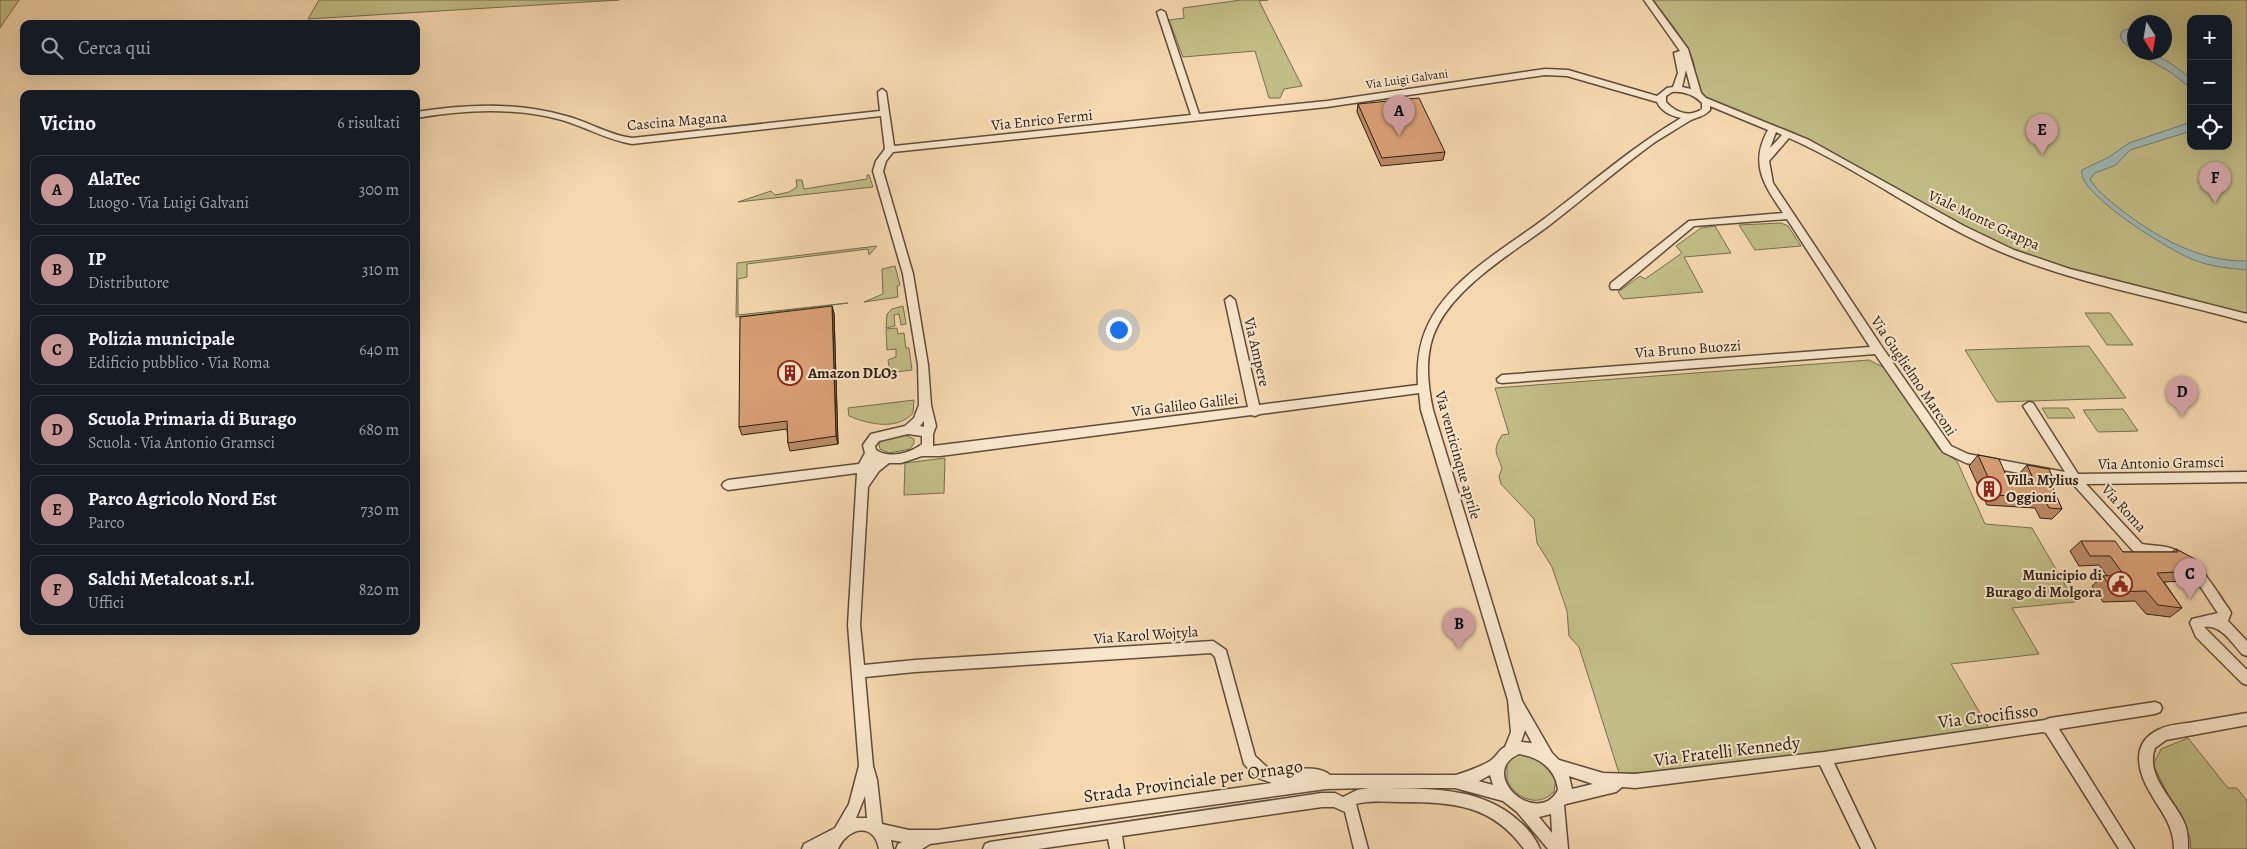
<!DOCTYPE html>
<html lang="it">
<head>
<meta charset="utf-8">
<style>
  body { margin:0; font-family:Alegreya,serif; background:#20242c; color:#f1f3f6 }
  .controls { position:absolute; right:15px; top:15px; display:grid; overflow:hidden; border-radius:10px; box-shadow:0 5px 20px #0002 }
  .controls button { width:45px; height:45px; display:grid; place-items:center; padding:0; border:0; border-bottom:1px solid #363941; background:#171b24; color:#f1f3f6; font:25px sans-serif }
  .compass { position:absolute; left:2127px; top:15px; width:45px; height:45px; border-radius:50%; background:#171b24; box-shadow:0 5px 20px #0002; rotate:169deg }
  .you { position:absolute; left:1118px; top:329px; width:18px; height:18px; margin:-12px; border:4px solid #fff; border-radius:50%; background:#1a73e8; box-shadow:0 0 0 8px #1a73e833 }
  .badge { display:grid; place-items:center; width:32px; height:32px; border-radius:50%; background:#c59692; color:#111; font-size:16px; font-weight:700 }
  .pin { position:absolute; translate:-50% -41px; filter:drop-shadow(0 1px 2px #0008) }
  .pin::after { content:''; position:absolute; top:26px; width:18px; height:15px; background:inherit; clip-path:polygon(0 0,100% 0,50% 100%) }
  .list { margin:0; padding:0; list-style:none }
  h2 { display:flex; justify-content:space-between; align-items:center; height:65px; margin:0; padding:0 20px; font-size:21px }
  h2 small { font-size:16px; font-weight:400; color:#9ea1a6 }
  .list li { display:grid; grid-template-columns:32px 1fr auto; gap:15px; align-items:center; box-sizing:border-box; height:70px; margin:0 10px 10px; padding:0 10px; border:1px solid #363941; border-radius:10px }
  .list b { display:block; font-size:19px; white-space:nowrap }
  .list p { margin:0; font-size:16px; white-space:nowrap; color:#9ea1a6 }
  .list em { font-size:16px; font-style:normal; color:#9ea1a6 }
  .icon { flex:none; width:28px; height:28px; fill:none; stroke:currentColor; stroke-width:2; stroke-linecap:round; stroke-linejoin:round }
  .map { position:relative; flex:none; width:2247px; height:849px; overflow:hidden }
  .search { position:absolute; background:#171b24; box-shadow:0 5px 20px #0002; left:20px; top:20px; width:400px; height:55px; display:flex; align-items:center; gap:12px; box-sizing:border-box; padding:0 18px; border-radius:10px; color:#9ea1a6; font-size:19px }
  .panel { position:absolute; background:#171b24; box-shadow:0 5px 20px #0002; left:20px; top:90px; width:400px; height:545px; border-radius:10px }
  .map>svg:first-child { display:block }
  .green { fill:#c2bd86; stroke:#766d4c; fill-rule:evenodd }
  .water { fill:#9fb8b4; stroke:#717a74 }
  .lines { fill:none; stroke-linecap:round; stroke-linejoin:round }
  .minor-casing { stroke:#5e4c3a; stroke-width:3 }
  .minor { fill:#f8e6cb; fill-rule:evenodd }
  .wall { fill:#ba8965; stroke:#2b1d13 }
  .shaded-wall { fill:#976f52; stroke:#2b1d13 }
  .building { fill:#d89f75; stroke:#2b1d13 }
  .labels { text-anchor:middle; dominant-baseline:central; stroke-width:4; stroke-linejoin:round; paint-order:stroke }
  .far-street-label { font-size:12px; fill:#2b1d13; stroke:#f8e6cb }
  .street-label { font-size:15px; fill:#2b1d13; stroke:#f8e6cb }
  .poi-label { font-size:15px; font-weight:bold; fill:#2b1d13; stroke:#f8e6cb; text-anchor:start }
  .near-street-label { font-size:18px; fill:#2b1d13; stroke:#f8e6cb }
</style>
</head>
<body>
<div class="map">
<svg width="2247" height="849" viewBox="0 0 2247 849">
  <rect width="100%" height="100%" fill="#f5d8af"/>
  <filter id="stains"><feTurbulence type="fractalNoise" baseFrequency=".004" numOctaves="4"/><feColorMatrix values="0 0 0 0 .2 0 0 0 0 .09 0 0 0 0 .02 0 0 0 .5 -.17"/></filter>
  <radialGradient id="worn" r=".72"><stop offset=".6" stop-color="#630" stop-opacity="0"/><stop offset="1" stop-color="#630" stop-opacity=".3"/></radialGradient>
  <path class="green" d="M 0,0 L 19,0 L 0,28 Z
    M 319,0 L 619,0 L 308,19 Z
    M 1241,0 L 1268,0 L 1259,1 L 1302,86 L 1284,89 L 1280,98 L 1269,98 L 1255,51 L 1183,57 L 1169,20 L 1184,18 L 1183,8 Z
    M 1653,0 L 2247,0 L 2247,314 C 2156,290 2060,276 1975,234 C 1914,205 1858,164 1797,134 C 1771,121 1728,118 1707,98 C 1693,85 1698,68 1690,53 C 1680,34 1666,17 1653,0 ZM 2191,19 L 2228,19 L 2228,146 L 2191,146 ZM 2134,22 L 2164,22 L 2164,52 L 2134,52 Z
    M 867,175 L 869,175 L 873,187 L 738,202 L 771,191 L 775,195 L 789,192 L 797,187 L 796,180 L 802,180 L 804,189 L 867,179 Z
    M 1781,223 L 1788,226 L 1801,246 L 1755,250 L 1739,225 Z
    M 1715,226 L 1731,253 L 1684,257 L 1703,292 L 1623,299 L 1618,292 L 1640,276 L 1645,279 L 1682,253 L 1676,246 L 1701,228 Z
    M 877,246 L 869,255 L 868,249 L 747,264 L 747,277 L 738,279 L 738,315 L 848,303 L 736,317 L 737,263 Z
    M 895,266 L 900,285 L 897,286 L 898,297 L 864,302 L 883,294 L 882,269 Z
    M 903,306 L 906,324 L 901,325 L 899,314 L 894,315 L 895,326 L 886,328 L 887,314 L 892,309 Z
    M 2085,313 L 2110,313 L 2133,345 L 2107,345 Z
    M 897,328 L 898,334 L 904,333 L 906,348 L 909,348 L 912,370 L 896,372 L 889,366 L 888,360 L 896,357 L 896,349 L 887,350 L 886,329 Z
    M 2089,346 L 2126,398 L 1997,402 L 1965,350 Z
    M 1869,360 L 1887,369 L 1939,449 L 1957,461 L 1985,524 L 2032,528 L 2075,602 L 2012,608 L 2039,654 L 1951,664 L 1989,728 L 1864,748 L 1653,773 L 1619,773 L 1579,647 L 1569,636 L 1567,611 L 1552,567 L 1537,543 L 1534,519 L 1501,484 L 1499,476 L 1502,469 C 1498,453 1491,452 1502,435 L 1509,434 L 1495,388 Z
    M 914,400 L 913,413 C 897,431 868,424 849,416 L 848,408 Z
    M 2042,408 L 2068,408 L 2075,418 L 2048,418 Z
    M 2123,409 L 2138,431 L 2098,432 L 2083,410 Z
    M 905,435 L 914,439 L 914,443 L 910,449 L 889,453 L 880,449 L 879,445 L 881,440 Z
    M 945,458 L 944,493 L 904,495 L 905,463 Z
    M 2188,738 L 2228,788 L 2237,788 L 2247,801 L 2247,849 L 2191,849 L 2190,837 L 2153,765 L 2161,749 Z
    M 1522,753 L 1544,759 L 1556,778 L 1554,792 C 1538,808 1516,799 1507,780 L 1507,763 L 1515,755 Z"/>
  <path class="water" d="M 2134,27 L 2134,51 L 2123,42 L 2120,36 L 2122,31 Z
    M 2136,53 C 2159,52 2174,65 2191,79 L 2191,88 L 2170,72 Z
    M 2191,122 L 2191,131 L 2130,150 L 2116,165 L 2095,173 L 2090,179 C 2097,191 2109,200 2120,209 C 2156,237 2200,262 2247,261 L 2247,270 C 2229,268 2211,267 2194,260 C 2174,253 2075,193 2082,170 L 2109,157 L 2129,143 Z"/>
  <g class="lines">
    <defs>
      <path id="minor" d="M 1644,0 L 1652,0 L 1688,49 L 1701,93 L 1706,98 L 1809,140 L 1964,226 L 2014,250 L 2070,269 L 2247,314 L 2247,322 C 2167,299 2084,286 2006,254 C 1930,223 1865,172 1789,138 L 1769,161 L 1773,183 L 1882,347 L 1951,446 L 1968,454 L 2065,472 L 2023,406 L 2029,402 L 2033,403 L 2078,474 L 2247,472 L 2247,482 L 2086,484 L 2142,544 C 2151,546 2161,545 2170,548 C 2198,556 2213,587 2229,609 L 2231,613 L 2228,621 L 2247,641 L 2247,656 L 2242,654 C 2232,643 2221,624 2204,627 L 2247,670 L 2247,685 L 2242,683 L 2196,637 L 2190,623 L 2192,619 L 2218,613 C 2205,595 2191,566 2169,558 C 2158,554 2145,556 2134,552 L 2072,483 L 1966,463 L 1943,452 L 1875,354 L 1502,383 L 1498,382 L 1497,379 L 1502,375 L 1870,347 L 1787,219 L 1694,226 L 1619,289 L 1611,289 L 1610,286 L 1611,283 L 1689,221 L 1783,213 C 1764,185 1749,164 1768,130 L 1710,106 L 1710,110 C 1705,116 1698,117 1691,120 C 1679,127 1667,135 1655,142 C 1619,168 1586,197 1551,224 C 1514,252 1460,283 1438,325 C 1424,351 1427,382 1433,410 L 1522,701 L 1552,753 L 1559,760 L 1603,773 L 1635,774 L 1824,752 L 2045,720 L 2050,718 L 2155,702 L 2160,704 L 2162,708 L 2160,712 L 2155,714 L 2059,729 L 2134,849 L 2119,849 L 2046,733 L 2043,732 L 1834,763 L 1875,849 L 1861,849 L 1820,765 L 1635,788 L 1622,787 L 1616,792 L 1566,804 L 1564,805 L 1568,849 L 1548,849 L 1517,812 L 1503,801 L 1455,788 L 1389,788 C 1436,789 1483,788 1520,822 C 1528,829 1536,839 1540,849 L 1524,849 C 1492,805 1454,802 1402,802 C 1387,802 1371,800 1356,804 L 1368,849 L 1354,849 L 1345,812 L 1334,807 L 1322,807 L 1122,836 L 1124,849 L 1110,849 L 1108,839 L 1038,849 L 983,849 L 985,844 L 990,842 L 1322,793 L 1335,793 L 1343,797 L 1357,790 L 1369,788 L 1326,789 L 930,844 L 922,849 L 896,849 L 898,844 L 902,842 L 891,840 L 893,849 L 879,849 C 874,821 847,828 838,849 L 802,849 L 804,844 L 835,828 L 849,804 L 859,766 L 848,625 L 857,473 L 728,490 L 724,488 L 722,485 L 724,482 L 728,480 L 859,464 L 865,453 L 863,445 L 871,434 L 905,426 L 914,418 L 919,405 L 918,365 L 903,274 L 873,171 L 876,161 L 885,149 L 881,116 L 632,144 C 607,140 586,127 562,120 C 514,107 465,110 416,118 L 416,112 C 467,104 516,102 566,116 C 589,122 609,135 632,138 L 880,111 L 878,92 L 882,89 L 886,92 L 894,146 L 1191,115 L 1157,12 L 1161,10 L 1165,12 L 1199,114 L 1327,101 L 1545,69 L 1568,70 L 1657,96 L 1667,88 L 1673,87 L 1678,73 L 1674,53 L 1680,51 ZM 1686,70 L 1691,89 L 1682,87 ZM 1545,75 L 1567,76 L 1657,102 C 1661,111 1671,116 1681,118 C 1632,147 1589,185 1544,219 C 1508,246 1463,271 1437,309 C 1421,332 1416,357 1418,385 L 1259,405 L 1235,300 L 1230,296 L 1225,300 L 1248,407 L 933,446 L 933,434 L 936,426 L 931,405 L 928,365 L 913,274 L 883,171 L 886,161 L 893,152 L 1327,107 ZM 1672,92 C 1684,91 1694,95 1702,103 L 1702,109 C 1689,118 1675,112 1666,102 L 1666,96 ZM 1776,132 L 1782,135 L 1770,148 ZM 1419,393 L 1421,410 L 1508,700 L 1511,732 L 1505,747 C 1498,750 1497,757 1490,761 C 1480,767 1468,771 1456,775 L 1330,775 C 1317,763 1286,772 1269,769 L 1255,756 L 1227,654 L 1226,650 L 1213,641 L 915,660 L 864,665 L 860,625 L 868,487 L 879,471 L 889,463 L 901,463 L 922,456 L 940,456 L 1251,415 L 1255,416 L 1260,414 ZM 924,421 L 924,427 L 920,426 ZM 908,434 L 922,436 L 922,444 C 911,453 889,459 876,450 L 875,446 L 879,441 ZM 1211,653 L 1215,657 L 1244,764 L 1256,777 L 1272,783 L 938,830 L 909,830 L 882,824 L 877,780 L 873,766 L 865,677 L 915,672 ZM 1525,730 L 1532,743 L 1521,742 ZM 1519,754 C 1539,757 1556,769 1558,790 C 1537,829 1476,773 1519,754 ZM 1490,775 L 1493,785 L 1478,781 L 1479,781 ZM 1569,776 L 1593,784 L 1572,789 ZM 865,796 L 867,818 L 856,818 ZM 1551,814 L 1552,833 L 1539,817 Z
        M 2247,713 L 2247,725 L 2166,740 L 2155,748 C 2145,776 2173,798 2184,822 C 2188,831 2188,839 2188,849 L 2174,849 C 2174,826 2162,813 2151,794 C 2137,771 2130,742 2160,729 C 2170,724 2183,724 2194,722 C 2212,719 2229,716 2247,713 Z"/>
    </defs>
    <use href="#minor" class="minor-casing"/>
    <use href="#minor" class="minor"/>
  </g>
  <path class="wall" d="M 1358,104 L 1445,152 L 1443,160 L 1381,166 L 1357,112 Z
    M 832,306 L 834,314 L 838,444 L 790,451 L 788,443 L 787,429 L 742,435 L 739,427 Z
    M 1978,455 L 2009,482 L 2021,483 L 2018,475 L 2027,465 L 2052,476 L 2049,480 L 2062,509 L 2052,519 L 2040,518 L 2035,508 L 1987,505 L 1969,466 Z
    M 2081,541 L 2123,552 L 2172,552 L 2176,549 L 2201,565 L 2195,570 L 2196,571 L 2184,581 L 2164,582 L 2182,608 L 2170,617 L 2146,614 L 2135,601 L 2103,602 L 2092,586 L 2103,576 L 2107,576 L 2099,565 L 2079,566 L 2070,551 Z"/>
  <path class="shaded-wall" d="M 832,306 L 834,314 L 838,444 L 836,436 Z"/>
  <path class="building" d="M 1419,98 L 1445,152 L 1382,158 L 1358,104 Z
    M 832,306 L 836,436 L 788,443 L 787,421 L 739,427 L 740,317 Z
    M 1978,455 L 1999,459 L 2009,482 L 2036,485 L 2027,465 L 2049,469 L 2052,476 L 2047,475 L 2062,509 L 2049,508 L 2044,498 L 1996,495 Z
    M 2081,541 L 2115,541 L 2123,552 L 2178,552 L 2176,549 L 2195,559 L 2201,565 L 2193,566 L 2196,571 L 2157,573 L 2182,608 L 2158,605 L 2146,591 L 2114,592 L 2103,576 L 2124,575 L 2110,556 L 2090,556 Z"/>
  <defs>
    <symbol id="building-ring" viewBox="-11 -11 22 22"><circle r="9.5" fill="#f8e6cb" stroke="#8f2418" stroke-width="1.5"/><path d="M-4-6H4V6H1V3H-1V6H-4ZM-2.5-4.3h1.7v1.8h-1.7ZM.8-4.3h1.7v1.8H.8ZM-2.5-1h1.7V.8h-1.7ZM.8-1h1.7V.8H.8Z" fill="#8f2418"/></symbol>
    <symbol id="civic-ring" viewBox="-11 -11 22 22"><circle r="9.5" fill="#f8e6cb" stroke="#8f2418" stroke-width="1.5"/><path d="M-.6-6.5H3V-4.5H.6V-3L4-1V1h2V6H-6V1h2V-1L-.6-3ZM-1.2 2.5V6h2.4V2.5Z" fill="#8f2418"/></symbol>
  </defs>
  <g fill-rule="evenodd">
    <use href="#building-ring" x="776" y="359" width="28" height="28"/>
    <use href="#building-ring" x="1975" y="475" width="28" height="28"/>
    <use href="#civic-ring" x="2106" y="570" width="28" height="28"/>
  </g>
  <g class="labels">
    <g class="far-street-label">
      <text transform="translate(1407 79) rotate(-8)">Via Luigi Galvani</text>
    </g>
    <g class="street-label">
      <text transform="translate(1042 120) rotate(-6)">Via Enrico Fermi</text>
      <text transform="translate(677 121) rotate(-5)">Cascina Magana</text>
      <text transform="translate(1984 220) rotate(25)">Viale Monte Grappa</text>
      <text transform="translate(1688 349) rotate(-4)">Via Bruno Buozzi</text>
      <text transform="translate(1257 352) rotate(77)">Via Ampere</text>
      <text transform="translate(1914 376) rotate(56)">Via Guglielmo Marconi</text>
      <text transform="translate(1185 405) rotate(-7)">Via Galileo Galilei</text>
      <text transform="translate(1458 455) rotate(74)">Via venticinque aprile</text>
      <text transform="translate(2161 463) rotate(-1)">Via Antonio Gramsci</text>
      <text transform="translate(2124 508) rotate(48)">Via Roma</text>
      <text transform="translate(1146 635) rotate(-4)">Via Karol Wojtyla</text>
    </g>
    <g class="poi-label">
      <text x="808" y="373">Amazon DLO3</text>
      <text x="2006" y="480">Villa Mylius<tspan x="2006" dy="17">Oggioni</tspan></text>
      <text x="2102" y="575" text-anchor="end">Municipio di<tspan x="2102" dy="17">Burago di Molgora</tspan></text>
    </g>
    <g class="near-street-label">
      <text transform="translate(1988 716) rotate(-7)">Via Crocifisso</text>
      <text transform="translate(1727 751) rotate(-7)">Via Fratelli Kennedy</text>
      <text transform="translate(1193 781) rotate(-8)">Strada Provinciale per Ornago</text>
    </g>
  </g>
  <rect width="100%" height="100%" filter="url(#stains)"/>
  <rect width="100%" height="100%" fill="url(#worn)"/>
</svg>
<div class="controls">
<button>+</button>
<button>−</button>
<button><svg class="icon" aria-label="locate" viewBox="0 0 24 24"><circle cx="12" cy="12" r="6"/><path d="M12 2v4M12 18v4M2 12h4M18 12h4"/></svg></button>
</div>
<svg class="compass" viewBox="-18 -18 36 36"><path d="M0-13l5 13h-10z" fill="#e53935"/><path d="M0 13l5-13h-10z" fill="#9ea1a6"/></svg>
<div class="you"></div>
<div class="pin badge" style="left:1399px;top:136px">A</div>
<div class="pin badge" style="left:1459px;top:649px">B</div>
<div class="pin badge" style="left:2190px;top:599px">C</div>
<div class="pin badge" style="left:2182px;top:417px">D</div>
<div class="pin badge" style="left:2042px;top:155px">E</div>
<div class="pin badge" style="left:2215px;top:203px">F</div>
<div class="search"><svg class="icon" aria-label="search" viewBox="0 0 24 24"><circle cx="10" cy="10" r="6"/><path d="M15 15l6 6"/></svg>Cerca qui</div>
<section class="panel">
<h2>Vicino<small>6 risultati</small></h2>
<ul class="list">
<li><span class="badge">A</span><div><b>AlaTec</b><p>Luogo · Via Luigi Galvani</p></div><em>300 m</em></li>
<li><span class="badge">B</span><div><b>IP</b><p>Distributore</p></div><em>310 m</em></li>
<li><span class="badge">C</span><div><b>Polizia municipale</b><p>Edificio pubblico · Via Roma</p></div><em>640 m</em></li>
<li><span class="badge">D</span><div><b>Scuola Primaria di Burago</b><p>Scuola · Via Antonio Gramsci</p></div><em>680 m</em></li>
<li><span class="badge">E</span><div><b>Parco Agricolo Nord Est</b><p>Parco</p></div><em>730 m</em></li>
<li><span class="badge">F</span><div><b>Salchi Metalcoat s.r.l.</b><p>Uffici</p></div><em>820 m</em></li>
</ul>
</section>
</div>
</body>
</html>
